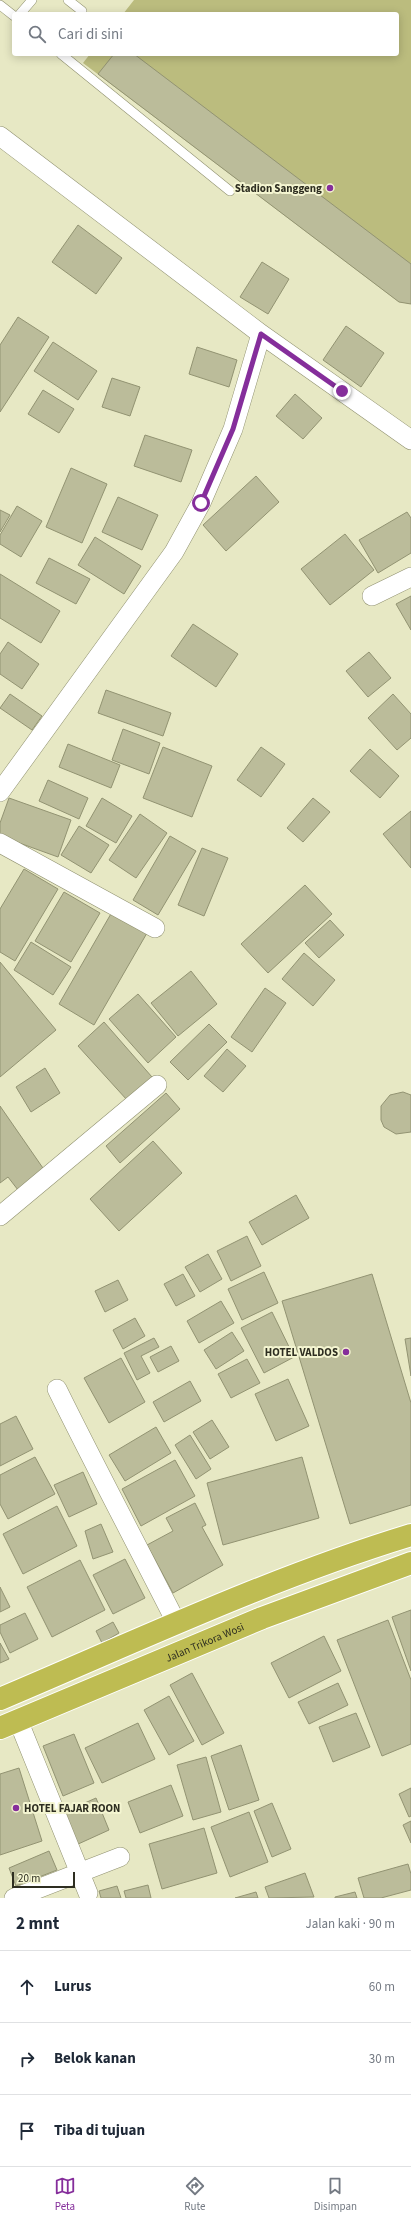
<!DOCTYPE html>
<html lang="id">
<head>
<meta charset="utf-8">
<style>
  body { margin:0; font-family:"Source Sans 3",sans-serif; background:#f2f2f3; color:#1f2937 }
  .scale { position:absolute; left:12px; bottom:10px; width:63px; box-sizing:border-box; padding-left:4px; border:2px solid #2e2e21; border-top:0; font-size:11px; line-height:14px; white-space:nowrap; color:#2e2e21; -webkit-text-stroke:3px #f4f5d1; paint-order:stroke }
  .stop { position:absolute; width:12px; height:12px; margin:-9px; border:3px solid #852e9b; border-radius:50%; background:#fff }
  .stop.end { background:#852e9b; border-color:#fff; box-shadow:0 1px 4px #0008 }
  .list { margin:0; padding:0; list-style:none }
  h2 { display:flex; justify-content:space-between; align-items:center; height:52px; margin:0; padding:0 16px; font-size:17px }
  h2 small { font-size:13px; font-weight:400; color:#747a83 }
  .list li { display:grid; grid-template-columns:26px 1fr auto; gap:12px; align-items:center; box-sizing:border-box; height:72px; padding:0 16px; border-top:1px solid #e0e1e3 }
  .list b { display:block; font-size:15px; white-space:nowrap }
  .list em { font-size:13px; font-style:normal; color:#747a83 }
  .icon { flex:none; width:22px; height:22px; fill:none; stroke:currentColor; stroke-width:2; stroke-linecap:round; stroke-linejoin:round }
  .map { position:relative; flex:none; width:411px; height:1898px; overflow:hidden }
  .search { position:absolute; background:#fff; box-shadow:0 2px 10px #0003; left:12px; right:12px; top:12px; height:44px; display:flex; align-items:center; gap:10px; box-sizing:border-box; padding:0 14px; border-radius:4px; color:#747a83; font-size:15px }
  .sheet { height:268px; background:#fff }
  nav { display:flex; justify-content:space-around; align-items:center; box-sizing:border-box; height:56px; border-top:1px solid #e0e1e3; background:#fff; font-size:11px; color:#747a83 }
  nav a { display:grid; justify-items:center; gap:2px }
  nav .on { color:#852e9b }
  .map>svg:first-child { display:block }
  .green { fill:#bbbc7e }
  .building { fill:#bbbc9a; stroke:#929372 }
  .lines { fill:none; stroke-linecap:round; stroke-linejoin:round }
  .service-casing { stroke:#909170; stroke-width:10 }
  .minor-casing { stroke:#909170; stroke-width:20 }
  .trunk-casing { stroke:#fff; stroke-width:24 }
  .service { stroke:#fff; stroke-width:9 }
  .minor { stroke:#fff; stroke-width:19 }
  .trunk { stroke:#bebc52; stroke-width:22 }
  .route { stroke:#852e9b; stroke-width:5 }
  .poi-dot { fill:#852e9b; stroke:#f4f5d1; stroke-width:1.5 }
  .labels { text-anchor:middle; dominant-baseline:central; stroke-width:4; stroke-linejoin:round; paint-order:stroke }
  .poi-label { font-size:11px; font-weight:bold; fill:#2e2e21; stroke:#f4f5d1; text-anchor:end }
  .street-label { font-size:11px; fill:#2e2e21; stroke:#f4f5d1 }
</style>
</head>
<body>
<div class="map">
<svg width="411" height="1898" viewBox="0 0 411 1898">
  <rect width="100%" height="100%" fill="#e7e8c4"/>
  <path class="green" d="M 134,0 L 411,0 L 411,304 L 399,302 L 83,63 L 90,54 L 397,54 L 397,14 L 123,14 Z"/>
  <path class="building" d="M 114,54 L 134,54 L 411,264 L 411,304 L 399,302 L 98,74 Z
    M 78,225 L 122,258 L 96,294 L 52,262 Z
    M 262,262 L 289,279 L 268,314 L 240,297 Z
    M 18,317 L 49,337 L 0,412 L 0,345 Z
    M 346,326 L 384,353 L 361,387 L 323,360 Z
    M 53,342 L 97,371 L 78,400 L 34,371 Z
    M 197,347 L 237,360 L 229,387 L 189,374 Z
    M 112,378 L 140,387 L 130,416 L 102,407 Z
    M 43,390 L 74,409 L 59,433 L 28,414 Z
    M 295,394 L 322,418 L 303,439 L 276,416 Z
    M 145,435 L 192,450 L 181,482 L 134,466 Z
    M 71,468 L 107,484 L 82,543 L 46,527 Z
    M 256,476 L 279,502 L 226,551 L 203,525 Z
    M 118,497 L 158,515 L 142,550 L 102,532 Z
    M 17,506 L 42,521 L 21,557 L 0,544 L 0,535 Z
    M 0,510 L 10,515 L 0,532 Z
    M 407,512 L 411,518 L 411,553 L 378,573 L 359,540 Z
    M 345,534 L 374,570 L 330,605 L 301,569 Z
    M 95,537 L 141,566 L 124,594 L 78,565 Z
    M 49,558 L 90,579 L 76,604 L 36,583 Z
    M 0,574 L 60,611 L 41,643 L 0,618 Z
    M 411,596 L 411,630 L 396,604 Z
    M 193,624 L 238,654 L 216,687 L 171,656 Z
    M 8,642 L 39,664 L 22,689 L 0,674 L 0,654 Z
    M 369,652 L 391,678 L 368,697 L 346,671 Z
    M 106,690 L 171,713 L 163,736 L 98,713 Z
    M 10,694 L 42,716 L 32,730 L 0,708 Z
    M 393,694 L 411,714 L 411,738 L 397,750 L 368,718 Z
    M 123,729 L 160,743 L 149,774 L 112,760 Z
    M 68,744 L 120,765 L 111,788 L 59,767 Z
    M 163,747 L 212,766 L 192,817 L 143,798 Z
    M 261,747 L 285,764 L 261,797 L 237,780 Z
    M 370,749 L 399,776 L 380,798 L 350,771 Z
    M 48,780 L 88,798 L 79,819 L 39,801 Z
    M 9,798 L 71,820 L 58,857 L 0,836 L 0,823 Z
    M 102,798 L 132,816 L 116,843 L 86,826 Z
    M 313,798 L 330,812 L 303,842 L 287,828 Z
    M 411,811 L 411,868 L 383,834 Z
    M 140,814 L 167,833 L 136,878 L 109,860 Z
    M 79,826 L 109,845 L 91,873 L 61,855 Z
    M 170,836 L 196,851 L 158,915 L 133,900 Z
    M 202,848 L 228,858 L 204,916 L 178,905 Z
    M 24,869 L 58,889 L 15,961 L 0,952 L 0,909 Z
    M 305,885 L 332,914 L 268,973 L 241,944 Z
    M 64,892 L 100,913 L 71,962 L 35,941 Z
    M 112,912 L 147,933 L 94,1025 L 59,1004 Z
    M 330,920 L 344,935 L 319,958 L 305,943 Z
    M 31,942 L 71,967 L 53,995 L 14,970 Z
    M 304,953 L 335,980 L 313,1006 L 282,979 Z
    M 0,962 L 56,1030 L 0,1077 Z
    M 191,971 L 217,1004 L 178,1036 L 151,1003 Z
    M 265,988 L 286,1003 L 252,1052 L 231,1037 Z
    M 138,994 L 176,1037 L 148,1063 L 109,1019 Z
    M 104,1022 L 152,1077 L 127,1100 L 78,1046 Z
    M 209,1024 L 227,1042 L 188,1080 L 170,1062 Z
    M 227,1049 L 246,1066 L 223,1092 L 204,1076 Z
    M 45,1068 L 60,1093 L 31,1112 L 16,1087 Z
    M 403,1092 L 411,1095 L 411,1132 L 396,1134 L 384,1127 L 381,1120 L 381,1106 L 390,1095 Z
    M 166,1093 L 180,1109 L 120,1163 L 106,1146 Z
    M 0,1106 L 45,1171 L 18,1190 L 8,1177 L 0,1183 Z
    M 153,1141 L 182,1173 L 119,1231 L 90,1199 Z
    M 296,1195 L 309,1218 L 262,1245 L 249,1222 Z
    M 247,1236 L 261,1266 L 231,1281 L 217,1251 Z
    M 208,1254 L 222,1279 L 200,1292 L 185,1267 Z
    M 264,1272 L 278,1303 L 242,1320 L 228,1289 Z
    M 183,1274 L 195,1296 L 176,1306 L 164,1284 Z
    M 372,1274 L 411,1403 L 411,1505 L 350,1524 L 282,1301 Z
    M 118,1280 L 128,1300 L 105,1312 L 95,1291 Z
    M 221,1301 L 234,1323 L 199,1343 L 187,1321 Z
    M 272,1312 L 294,1357 L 264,1373 L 241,1328 Z
    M 135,1318 L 145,1336 L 123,1349 L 113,1330 Z
    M 232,1332 L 244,1351 L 216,1369 L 204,1350 Z
    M 154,1338 L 159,1347 L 141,1356 L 150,1373 L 137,1380 L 124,1353 Z
    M 411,1338 L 411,1376 L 405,1339 Z
    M 171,1346 L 179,1361 L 158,1372 L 150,1357 Z
    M 121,1358 L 145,1402 L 109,1423 L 84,1378 Z
    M 247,1359 L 260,1383 L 231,1398 L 218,1374 Z
    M 288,1379 L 309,1426 L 276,1441 L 255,1394 Z
    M 190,1381 L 201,1401 L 164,1422 L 153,1402 Z
    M 16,1416 L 33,1449 L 0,1466 L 0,1424 Z
    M 212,1420 L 229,1447 L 210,1459 L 193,1432 Z
    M 156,1427 L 171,1453 L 125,1481 L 109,1455 Z
    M 190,1435 L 211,1469 L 196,1479 L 175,1445 Z
    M 35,1457 L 55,1494 L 8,1519 L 0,1504 L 0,1475 Z
    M 302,1457 L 319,1518 L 223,1545 L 207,1483 Z
    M 175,1460 L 195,1496 L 141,1526 L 122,1489 Z
    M 83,1472 L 97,1504 L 69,1517 L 54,1485 Z
    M 195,1503 L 206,1525 L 202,1527 L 223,1565 L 173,1593 L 147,1545 L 173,1531 L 166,1518 Z
    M 57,1506 L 77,1546 L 23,1574 L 3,1534 Z
    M 101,1524 L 113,1552 L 93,1559 L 85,1531 Z
    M 125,1559 L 145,1598 L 113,1614 L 93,1575 Z
    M 80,1560 L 105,1610 L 52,1637 L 27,1587 Z
    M 0,1587 L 10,1607 L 0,1612 Z
    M 411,1610 L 411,1671 L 392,1617 Z
    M 25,1613 L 38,1639 L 10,1653 L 0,1632 L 0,1625 Z
    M 388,1620 L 411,1680 L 411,1744 L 382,1756 L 337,1640 Z
    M 113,1622 L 119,1633 L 102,1643 L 96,1631 Z
    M 324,1636 L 341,1671 L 289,1698 L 271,1663 Z
    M 0,1643 L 9,1659 L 0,1663 Z
    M 192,1673 L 224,1733 L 202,1745 L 170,1685 Z
    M 338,1683 L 348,1705 L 309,1724 L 298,1702 Z
    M 169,1696 L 194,1741 L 169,1755 L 144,1710 Z
    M 356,1713 L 370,1747 L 333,1762 L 319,1727 Z
    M 138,1723 L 155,1759 L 102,1783 L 85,1748 Z
    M 74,1734 L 94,1783 L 63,1796 L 43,1746 Z
    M 241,1745 L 259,1800 L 229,1810 L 211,1756 Z
    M 206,1757 L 221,1812 L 193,1820 L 177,1765 Z
    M 19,1768 L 42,1841 L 0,1855 L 0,1774 Z
    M 171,1785 L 183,1816 L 140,1833 L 128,1802 Z
    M 411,1788 L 411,1816 L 409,1817 L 399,1794 Z
    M 96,1798 L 109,1830 L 76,1845 L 62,1813 Z
    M 272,1803 L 291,1849 L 272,1857 L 254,1811 Z
    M 249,1812 L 268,1862 L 230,1877 L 211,1827 Z
    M 411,1821 L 411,1843 L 403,1825 Z
    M 204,1828 L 217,1873 L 162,1889 L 149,1844 Z
    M 49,1851 L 57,1870 L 16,1886 L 9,1868 Z
    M 408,1864 L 411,1874 L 411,1890 L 381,1898 L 364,1898 L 358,1878 Z
    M 305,1873 L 314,1897 L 269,1898 L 265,1887 Z
    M 148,1885 L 151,1898 L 126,1898 L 124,1891 Z
    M 117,1886 L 121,1898 L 101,1898 L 99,1891 Z
    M 256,1892 L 258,1898 L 235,1898 Z
    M 355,1892 L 357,1898 L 335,1898 L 335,1897 Z"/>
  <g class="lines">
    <defs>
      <path id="service" d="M 68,0 L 82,11
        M 0,5 L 14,16
        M 20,14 L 32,0
        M 61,54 L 230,191"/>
      <path id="minor" d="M 0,136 L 261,334 L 411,440
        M 372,596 L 411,577
        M 0,792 L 174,552 L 201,503 L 233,429 L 261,334
        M 0,843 L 155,928
        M 0,1216 L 157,1085
        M 57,1389 C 96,1468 137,1545 177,1624
        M 18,1720 L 88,1893
        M 14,1898 L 120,1857"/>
      <g id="trunk">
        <path d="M 0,1699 C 135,1642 270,1578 411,1535"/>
        <path id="s1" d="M 0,1728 L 262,1618 L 411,1563"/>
      </g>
    </defs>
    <use href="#service" class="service-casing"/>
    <use href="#minor" class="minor-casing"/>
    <use href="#trunk" class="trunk-casing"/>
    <use href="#service" class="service"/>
    <use href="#minor" class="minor"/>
    <use href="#trunk" class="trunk"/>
  </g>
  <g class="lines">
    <path class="route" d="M 201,503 L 233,429 L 261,334 L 342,391"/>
  </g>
  <g class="poi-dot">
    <circle cx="330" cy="188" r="4"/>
    <circle cx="346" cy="1352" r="4"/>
    <circle cx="16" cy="1808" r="4"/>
  </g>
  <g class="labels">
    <g class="poi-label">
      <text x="322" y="188">Stadion Sanggeng</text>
      <text x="338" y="1352">HOTEL VALDOS</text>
      <text x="24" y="1808" text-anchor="start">HOTEL FAJAR ROON</text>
    </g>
    <g class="street-label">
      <text stroke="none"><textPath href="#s1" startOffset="222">Jalan Trikora Wosi</textPath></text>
    </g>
  </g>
</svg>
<div class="scale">20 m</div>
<div class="stop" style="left:201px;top:503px"></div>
<div class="stop end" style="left:342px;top:391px"></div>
<div class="search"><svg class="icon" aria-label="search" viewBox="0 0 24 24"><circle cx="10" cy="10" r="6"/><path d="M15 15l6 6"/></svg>Cari di sini</div>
</div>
<section class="sheet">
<h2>2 mnt<small>Jalan kaki · 90 m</small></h2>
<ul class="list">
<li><svg class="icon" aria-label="ahead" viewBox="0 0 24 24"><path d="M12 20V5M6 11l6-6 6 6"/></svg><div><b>Lurus</b></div><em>60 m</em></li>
<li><svg class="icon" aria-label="right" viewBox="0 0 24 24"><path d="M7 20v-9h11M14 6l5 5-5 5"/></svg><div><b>Belok kanan</b></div><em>30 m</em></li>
<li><svg class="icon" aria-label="arrive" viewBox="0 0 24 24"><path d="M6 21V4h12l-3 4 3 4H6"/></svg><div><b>Tiba di tujuan</b></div></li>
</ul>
</section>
<nav>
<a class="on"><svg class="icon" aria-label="map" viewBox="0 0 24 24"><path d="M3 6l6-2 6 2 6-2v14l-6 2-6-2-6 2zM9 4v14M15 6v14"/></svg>Peta</a>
<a><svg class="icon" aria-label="directions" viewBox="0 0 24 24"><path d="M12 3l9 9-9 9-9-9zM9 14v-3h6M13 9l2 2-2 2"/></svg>Rute</a>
<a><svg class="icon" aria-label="saved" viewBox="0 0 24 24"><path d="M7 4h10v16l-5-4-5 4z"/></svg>Disimpan</a>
</nav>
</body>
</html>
